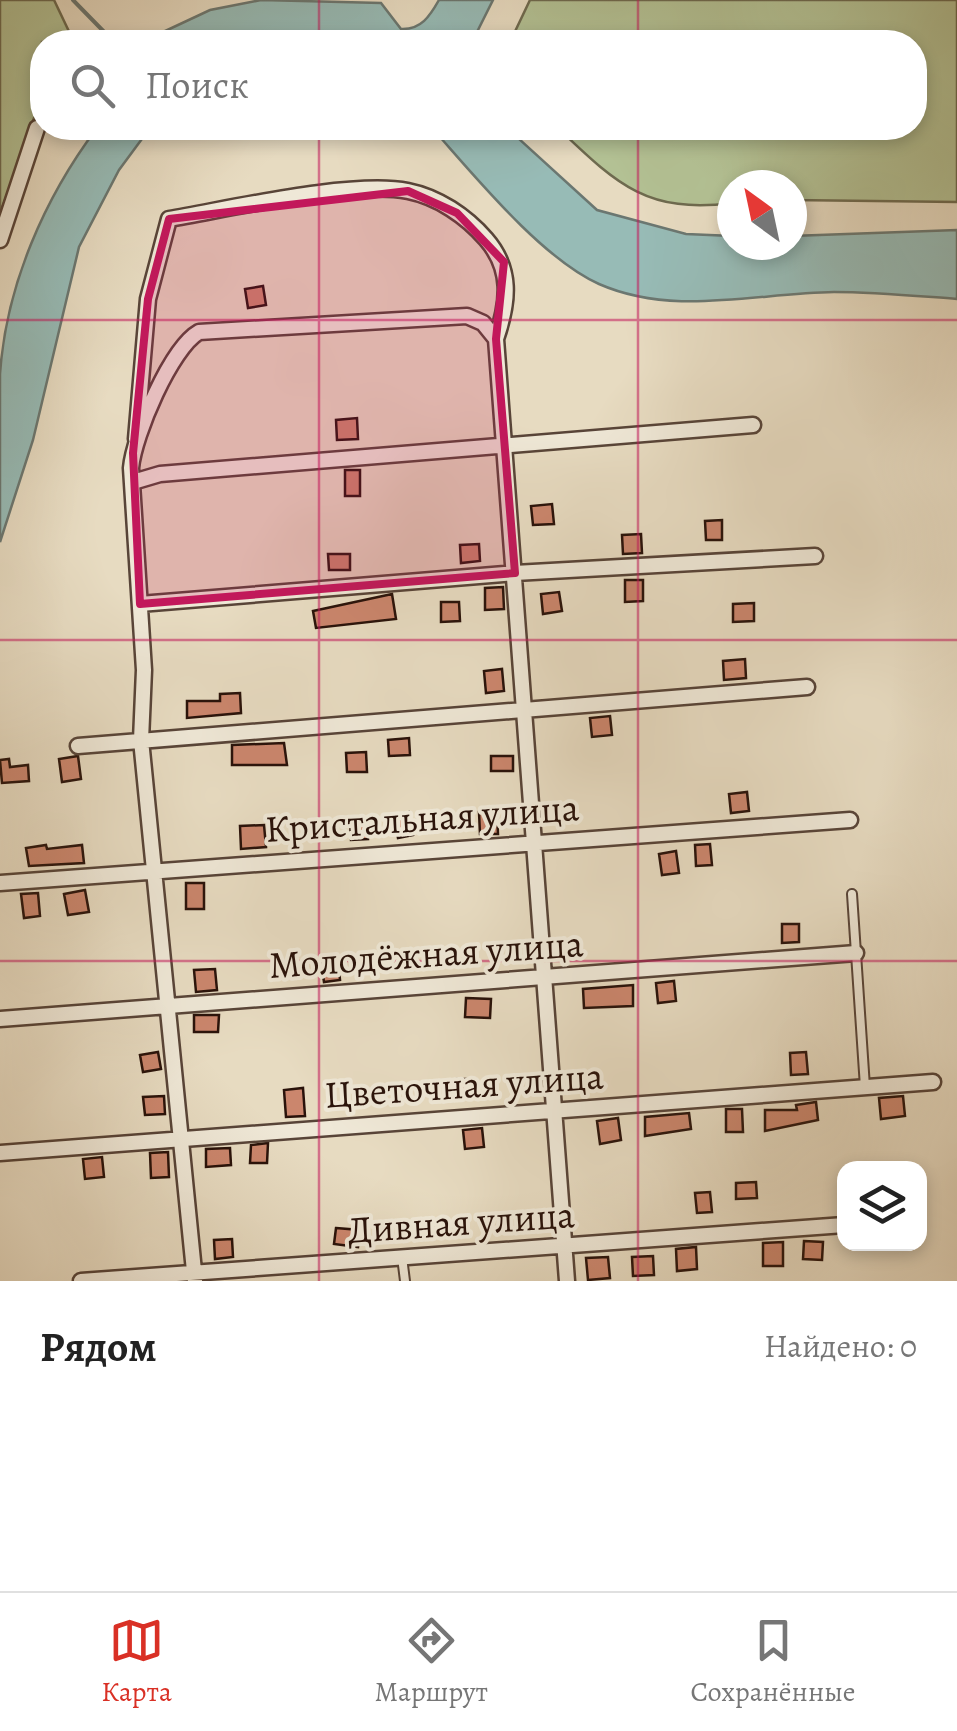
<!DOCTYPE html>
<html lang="ru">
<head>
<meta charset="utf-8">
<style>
  body { margin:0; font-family:Alegreya,serif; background:#f6f6f6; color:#222 }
  .controls { position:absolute; right:30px; bottom:30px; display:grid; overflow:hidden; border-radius:20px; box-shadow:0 5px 15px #0003 }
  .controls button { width:90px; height:90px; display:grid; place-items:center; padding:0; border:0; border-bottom:2px solid #e0e0e0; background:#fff; color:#222; font:50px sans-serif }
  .compass { position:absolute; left:717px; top:170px; width:90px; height:90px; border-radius:50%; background:#fff; box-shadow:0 5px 15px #0003; rotate:327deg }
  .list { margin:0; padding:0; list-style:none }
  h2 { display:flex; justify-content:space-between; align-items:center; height:130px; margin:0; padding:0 40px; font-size:42px }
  h2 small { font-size:32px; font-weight:400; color:#767676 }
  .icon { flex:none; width:55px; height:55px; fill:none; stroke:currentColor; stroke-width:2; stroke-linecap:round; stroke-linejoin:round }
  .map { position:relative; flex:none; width:957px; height:1281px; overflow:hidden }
  .search { position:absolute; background:#fff; box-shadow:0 5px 15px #0003; left:30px; right:30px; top:30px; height:110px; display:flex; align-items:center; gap:25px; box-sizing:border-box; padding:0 35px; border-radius:40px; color:#767676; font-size:38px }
  .sheet { height:310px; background:#fff }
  nav { display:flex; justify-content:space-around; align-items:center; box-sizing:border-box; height:140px; border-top:2px solid #e0e0e0; background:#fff; font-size:28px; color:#767676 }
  nav a { display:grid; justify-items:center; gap:5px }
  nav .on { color:#d93025 }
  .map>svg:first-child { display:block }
  .green { fill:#b3c194; stroke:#6e6a4f; stroke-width:2.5 }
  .water { fill:#97bbb6; stroke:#6b7771; stroke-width:2.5 }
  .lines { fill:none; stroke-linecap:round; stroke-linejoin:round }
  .stream { stroke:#6b7771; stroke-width:4 }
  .building { fill:#cb866d; stroke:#29120a; stroke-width:2.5 }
  .service-casing { stroke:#584438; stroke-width:12 }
  .minor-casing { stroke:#584438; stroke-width:19 }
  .service { stroke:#efe8d7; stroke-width:8 }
  .minor { stroke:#efe8d7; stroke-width:14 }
  .marked { fill:#c2185b; fill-opacity:0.2; stroke:#c2185b; stroke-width:8; stroke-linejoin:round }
  .grid { fill:none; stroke:#c2185b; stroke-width:2.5; stroke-opacity:0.55 }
  .labels { text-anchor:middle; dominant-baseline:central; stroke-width:8; stroke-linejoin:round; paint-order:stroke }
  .street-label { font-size:38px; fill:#29120a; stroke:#efe8d7 }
</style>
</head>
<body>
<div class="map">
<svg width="957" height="1281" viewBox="0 0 957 1281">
  <rect width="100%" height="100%" fill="#e7dbc1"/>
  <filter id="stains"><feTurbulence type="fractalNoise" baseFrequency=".002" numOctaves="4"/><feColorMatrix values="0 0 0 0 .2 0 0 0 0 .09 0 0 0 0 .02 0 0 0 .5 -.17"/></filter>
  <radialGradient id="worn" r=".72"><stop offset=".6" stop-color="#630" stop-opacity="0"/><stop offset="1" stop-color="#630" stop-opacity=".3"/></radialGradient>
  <path class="green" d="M 0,0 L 54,0 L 74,42 L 42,42 L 42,118 L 34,118 L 0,214 Z
    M 530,0 L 957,0 L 957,202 L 792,200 L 792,185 L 732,185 L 732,203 C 646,214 616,183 558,128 L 914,128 L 914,42 L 510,42 Z"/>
  <path class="water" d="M 261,0 L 381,3 L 401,29 C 421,30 430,16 439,0 L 493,0 L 472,42 L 342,42 C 311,26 280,36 248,42 C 221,48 187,43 159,42 L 163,32 L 210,10 Z
    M 97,128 L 150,128 L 119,170 L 79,247 L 33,440 L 0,542 C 0,486 0,429 0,374 C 6,285 45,197 97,128 Z
    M 432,128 L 507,128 L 597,210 L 686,234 L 732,236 L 732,245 L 792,245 L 792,236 L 957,230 L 957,299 C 916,296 875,292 834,292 C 756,293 674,317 599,284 C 541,258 474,175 432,128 Z"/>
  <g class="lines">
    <path class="stream" d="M 73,0 L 114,42
      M 145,42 L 163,32"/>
  </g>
  <path class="building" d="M 263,286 L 266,305 L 248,308 L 245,289 Z
    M 357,418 L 358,439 L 337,440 L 336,420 Z
    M 345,470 L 360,470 L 360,496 L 345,496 Z
    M 552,504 L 554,524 L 533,525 L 531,506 Z
    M 722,520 L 722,540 L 706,540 L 705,521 Z
    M 641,534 L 642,553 L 623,554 L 622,535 Z
    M 479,544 L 480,561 L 461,563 L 460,545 Z
    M 328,554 L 350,554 L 350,570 L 329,570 Z
    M 625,580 L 643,580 L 643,601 L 625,602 Z
    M 503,587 L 504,609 L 485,610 L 485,588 Z
    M 559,592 L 562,611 L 543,614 L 541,594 Z
    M 392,594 L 396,619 L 316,628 L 313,611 Z
    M 441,602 L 459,602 L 460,621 L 441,622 Z
    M 754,603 L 754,621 L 733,622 L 733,604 Z
    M 745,659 L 746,678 L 724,680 L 723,661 Z
    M 502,669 L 504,691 L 486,693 L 484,671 Z
    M 240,693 L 241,713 L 187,718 L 187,701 L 220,701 L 220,694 Z
    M 610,716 L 612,735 L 592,737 L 590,718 Z
    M 409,738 L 410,755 L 389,756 L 388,740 Z
    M 284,743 L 287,765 L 232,765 L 232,745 Z
    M 366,752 L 367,772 L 347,772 L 346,753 Z
    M 78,756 L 81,779 L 62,782 L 59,759 Z
    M 491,756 L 513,756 L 513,771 L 491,771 Z
    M 9,759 L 10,767 L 28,765 L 29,781 L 2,783 L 0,760 Z
    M 747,792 L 749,811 L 731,813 L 729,794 Z
    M 497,811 L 498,834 L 480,834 L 479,812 Z
    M 409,812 L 413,835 L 398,838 L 394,815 Z
    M 367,818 L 368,839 L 351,840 L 350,819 Z
    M 264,825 L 266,847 L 241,849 L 240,826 Z
    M 710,844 L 712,865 L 696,866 L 695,845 Z
    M 46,845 L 47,849 L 82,845 L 84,863 L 29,866 L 26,848 Z
    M 676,851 L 679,873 L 662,875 L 659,854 Z
    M 186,883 L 204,883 L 204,909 L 186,909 Z
    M 85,890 L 89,912 L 68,915 L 64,894 Z
    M 38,893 L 40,916 L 24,918 L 21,894 Z
    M 782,924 L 799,924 L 799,942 L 782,943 Z
    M 338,959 L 340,980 L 324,982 L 321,961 Z
    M 215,969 L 217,990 L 196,992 L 194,970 Z
    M 674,981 L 676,1001 L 658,1003 L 656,983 Z
    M 633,985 L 633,1006 L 584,1008 L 583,989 Z
    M 466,998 L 491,999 L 490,1018 L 465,1017 Z
    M 194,1015 L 219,1015 L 218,1032 L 194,1032 Z
    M 158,1052 L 161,1069 L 143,1072 L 140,1055 Z
    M 806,1052 L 808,1074 L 791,1075 L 790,1053 Z
    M 457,1079 L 475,1079 L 475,1098 L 457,1098 Z
    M 303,1088 L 305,1116 L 286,1117 L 284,1090 Z
    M 164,1096 L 165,1114 L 145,1115 L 143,1097 Z
    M 903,1096 L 905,1116 L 881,1119 L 879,1098 Z
    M 816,1102 L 818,1120 L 765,1131 L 765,1110 L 797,1110 L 796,1105 Z
    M 726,1109 L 742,1109 L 743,1132 L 726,1132 Z
    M 689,1113 L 691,1129 L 645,1136 L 645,1117 Z
    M 618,1118 L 621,1140 L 600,1144 L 597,1121 Z
    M 482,1128 L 484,1147 L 465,1149 L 463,1130 Z
    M 268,1143 L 267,1163 L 250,1163 L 251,1145 Z
    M 230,1148 L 231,1165 L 206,1167 L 206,1149 Z
    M 168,1152 L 169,1177 L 151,1178 L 150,1153 Z
    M 102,1157 L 104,1177 L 85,1179 L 83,1159 Z
    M 756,1182 L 757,1198 L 736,1199 L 736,1183 Z
    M 710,1192 L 712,1212 L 697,1213 L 695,1193 Z
    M 336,1228 L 360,1230 L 358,1247 L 334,1244 Z
    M 232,1239 L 233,1257 L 215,1259 L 214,1240 Z
    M 804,1241 L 823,1242 L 822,1260 L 803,1259 Z
    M 783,1242 L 783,1266 L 763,1266 L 763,1243 Z
    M 696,1247 L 697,1269 L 677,1271 L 676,1249 Z
    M 653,1256 L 654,1275 L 633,1276 L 632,1257 Z
    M 608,1257 L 610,1278 L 588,1280 L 586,1258 Z"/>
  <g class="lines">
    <defs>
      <path id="service" d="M 852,894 L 865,1087
        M 402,1257 L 405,1281"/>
      <path id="minor" d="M 0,240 L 37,128
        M 136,439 L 148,299 L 169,219 C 229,209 352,180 408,191 C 438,197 466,216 486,239 C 512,269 509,301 496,339 L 567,1281
        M 133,482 L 160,474 L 753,425
        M 140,604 L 515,573 L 815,556
        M 78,746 L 807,687
        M 0,883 L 850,820
        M 0,1019 L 856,953
        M 0,1153 L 933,1082
        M 81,1281 L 844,1225
        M 195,1281 L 141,740 L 144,670 L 131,468 C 134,435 171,348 199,332 L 467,316 L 483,323 L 496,339"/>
    </defs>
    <use href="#service" class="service-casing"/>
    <use href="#minor" class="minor-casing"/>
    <use href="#service" class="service"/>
    <use href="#minor" class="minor"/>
  </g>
  <path class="marked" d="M 408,191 L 457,213 L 504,262 L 496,339 L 515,573 L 140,604 L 133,453 L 148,299 L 169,219 Z"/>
  <path class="grid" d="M 319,0 L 319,42M 638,0 L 638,42M 319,128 L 319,1281M 638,128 L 638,1281M 0,320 L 957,320M 0,640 L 957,640M 0,961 L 957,961"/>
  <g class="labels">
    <g class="street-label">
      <text transform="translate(422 818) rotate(-4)">Кристальная улица</text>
      <text transform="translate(426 954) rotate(-4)">Молодёжная улица</text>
      <text transform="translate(464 1085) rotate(-4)">Цветочная улица</text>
      <text transform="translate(461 1222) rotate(-4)">Дивная улица</text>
    </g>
  </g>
  <rect width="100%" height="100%" filter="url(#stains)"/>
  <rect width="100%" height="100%" fill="url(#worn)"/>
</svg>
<div class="controls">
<button><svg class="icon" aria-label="layers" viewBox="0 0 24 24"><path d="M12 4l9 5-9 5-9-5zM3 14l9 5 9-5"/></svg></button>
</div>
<svg class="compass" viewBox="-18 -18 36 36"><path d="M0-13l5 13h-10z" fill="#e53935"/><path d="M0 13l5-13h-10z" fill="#767676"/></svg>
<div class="search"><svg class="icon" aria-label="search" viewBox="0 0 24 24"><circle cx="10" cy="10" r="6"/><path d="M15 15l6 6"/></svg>Поиск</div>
</div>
<section class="sheet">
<h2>Рядом<small>Найдено: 0</small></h2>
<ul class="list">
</ul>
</section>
<nav>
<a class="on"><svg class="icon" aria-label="map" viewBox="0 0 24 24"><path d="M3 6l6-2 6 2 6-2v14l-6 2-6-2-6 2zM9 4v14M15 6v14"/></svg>Карта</a>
<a><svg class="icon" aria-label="directions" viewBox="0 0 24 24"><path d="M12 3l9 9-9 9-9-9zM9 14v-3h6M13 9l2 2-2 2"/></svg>Маршрут</a>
<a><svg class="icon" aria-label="saved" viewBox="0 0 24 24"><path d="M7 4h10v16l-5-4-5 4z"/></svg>Сохранённые</a>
</nav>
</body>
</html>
